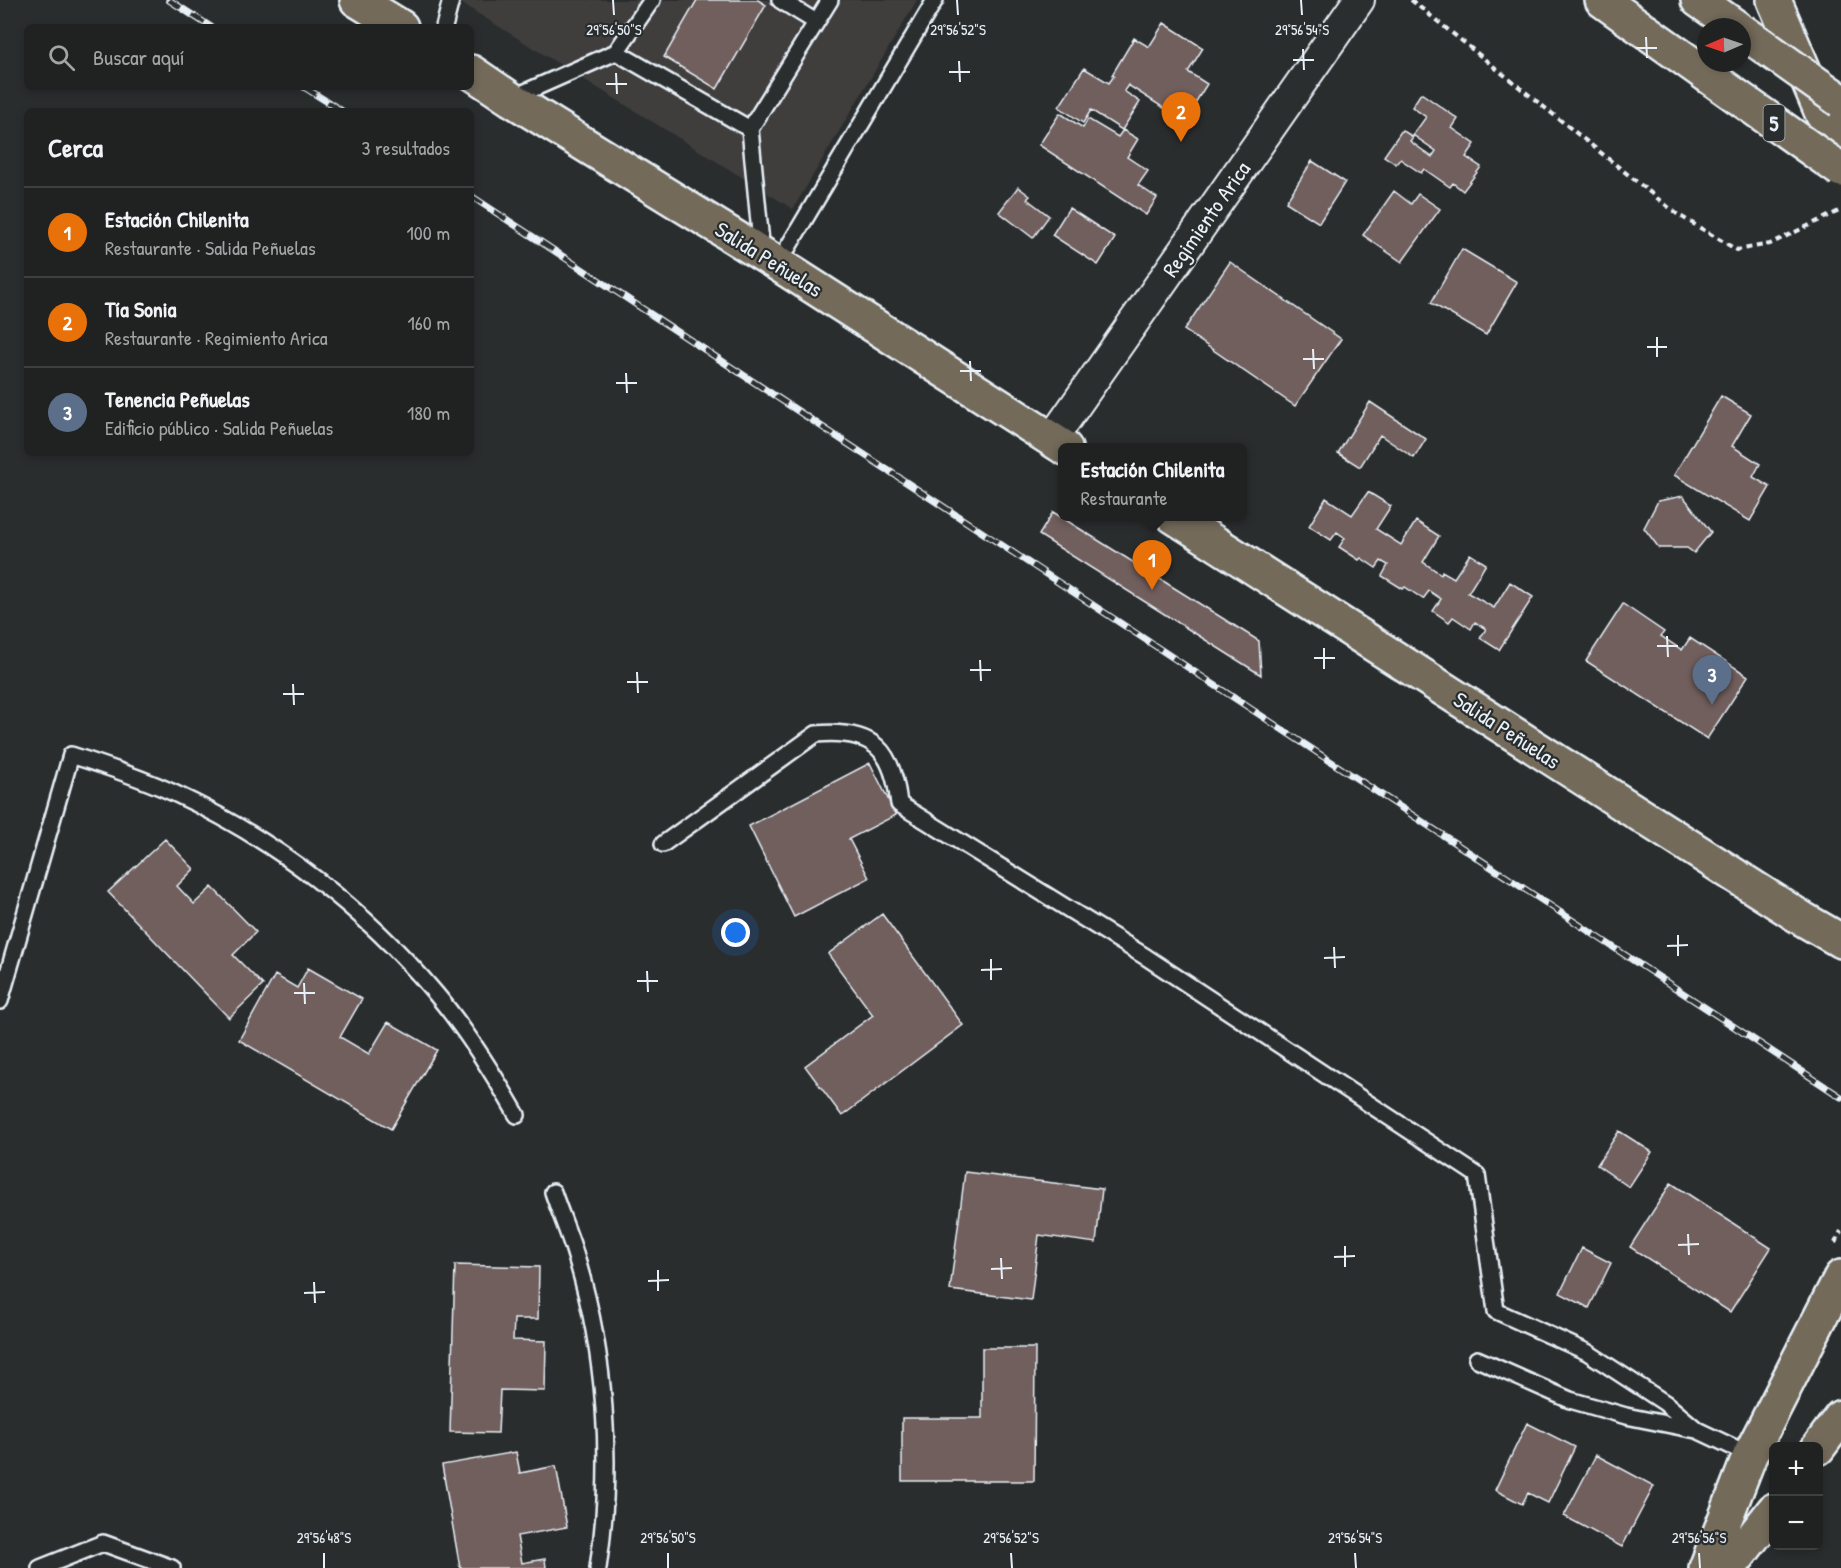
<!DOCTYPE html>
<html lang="es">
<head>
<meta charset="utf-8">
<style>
  body { margin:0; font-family:"Patrick Hand",sans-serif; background:#2d2f2f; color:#f1f3f6 }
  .controls { position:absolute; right:18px; bottom:18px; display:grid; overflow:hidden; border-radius:9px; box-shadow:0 3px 9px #0003 }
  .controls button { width:54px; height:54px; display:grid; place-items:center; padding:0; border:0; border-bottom:2px solid #3d3f40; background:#202222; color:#f1f3f6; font:30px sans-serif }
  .compass { position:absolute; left:1697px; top:18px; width:54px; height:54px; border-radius:50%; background:#202222; box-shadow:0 3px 9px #0003; rotate:268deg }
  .you { position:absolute; left:736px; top:933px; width:21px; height:21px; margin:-15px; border:4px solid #fff; border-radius:50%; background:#1a73e8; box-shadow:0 0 0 9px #1a73e833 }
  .badge { display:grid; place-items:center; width:39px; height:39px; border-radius:50%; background:#8c9099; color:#fff; font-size:20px; font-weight:700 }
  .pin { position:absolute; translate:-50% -50px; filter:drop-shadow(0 2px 3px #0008) }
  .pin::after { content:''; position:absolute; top:32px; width:21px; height:18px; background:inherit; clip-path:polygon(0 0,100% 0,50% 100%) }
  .popup { position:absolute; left:1058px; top:443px; width:189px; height:78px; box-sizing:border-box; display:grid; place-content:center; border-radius:9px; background:#202222; filter:drop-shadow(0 2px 4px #0005); font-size:20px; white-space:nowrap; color:#a2a4a5 }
  .popup b { font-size:22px; color:#f1f3f6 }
  .popup::after { content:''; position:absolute; left:50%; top:100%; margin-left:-12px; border:12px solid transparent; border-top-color:#202222 }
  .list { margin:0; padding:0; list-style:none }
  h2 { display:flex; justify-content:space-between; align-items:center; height:78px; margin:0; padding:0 24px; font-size:26px }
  h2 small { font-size:20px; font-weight:400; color:#a2a4a5 }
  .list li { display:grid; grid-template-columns:39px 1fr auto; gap:18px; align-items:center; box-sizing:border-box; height:90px; padding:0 24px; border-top:2px solid #3d3f40 }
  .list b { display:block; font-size:22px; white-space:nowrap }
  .list p { margin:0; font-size:20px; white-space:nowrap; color:#a2a4a5 }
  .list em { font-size:20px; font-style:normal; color:#a2a4a5 }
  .icon { flex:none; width:33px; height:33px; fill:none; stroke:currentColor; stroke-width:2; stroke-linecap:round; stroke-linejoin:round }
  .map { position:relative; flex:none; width:1841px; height:1568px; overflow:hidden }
  .search { position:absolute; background:#202222; box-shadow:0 3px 9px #0003; left:24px; top:24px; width:450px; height:66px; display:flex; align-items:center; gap:15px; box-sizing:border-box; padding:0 21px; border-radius:9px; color:#a2a4a5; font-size:22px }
  .panel { position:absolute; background:#202222; box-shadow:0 3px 9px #0003; left:24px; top:108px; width:450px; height:348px; border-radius:9px }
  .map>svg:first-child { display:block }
  .built { fill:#3f3c3c }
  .building { fill:#715e5d; stroke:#e8f1f8; stroke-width:1.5 }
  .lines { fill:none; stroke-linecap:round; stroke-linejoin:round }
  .service-casing { stroke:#e8f1f8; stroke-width:20 }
  .minor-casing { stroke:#e8f1f8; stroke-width:34 }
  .primary-casing { stroke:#e8f1f8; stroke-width:38 }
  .trunk-casing { stroke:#e8f1f8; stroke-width:38 }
  .path { stroke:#e8f1f8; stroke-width:4; stroke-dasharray:6 4.5; stroke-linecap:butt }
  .service { stroke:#2a2d2e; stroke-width:15 }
  .minor { stroke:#2a2d2e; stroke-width:30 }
  .primary { stroke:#736b5a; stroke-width:33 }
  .trunk { stroke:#736b5a; stroke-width:33 }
  .rail-casing { stroke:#e8f1f8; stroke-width:7 }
  .rail { stroke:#2a2d2e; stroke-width:4.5; stroke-dasharray:14; stroke-linecap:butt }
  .trunk-bridge-casing { stroke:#e8f1f8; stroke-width:38; stroke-linecap:butt }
  .trunk-bridge { stroke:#736b5a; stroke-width:33 }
  .ticks { fill:none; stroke:#e8f1f8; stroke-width:2 }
  .labels { text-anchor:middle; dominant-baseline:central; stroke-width:4.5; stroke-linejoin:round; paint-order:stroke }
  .shield { fill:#2a2d2e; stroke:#afb6bb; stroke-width:1.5 }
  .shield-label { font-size:21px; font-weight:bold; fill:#e8f1f8 }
  .street-label { font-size:22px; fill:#e8f1f8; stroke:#2a2d2e }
  .ticks-label { font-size:15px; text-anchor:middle; fill:#e8f1f8; stroke:#2a2d2e; stroke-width:4.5; stroke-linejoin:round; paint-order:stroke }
</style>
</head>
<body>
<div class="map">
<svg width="1841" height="1568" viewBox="0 0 1841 1568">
  <rect width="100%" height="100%" fill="#2a2d2e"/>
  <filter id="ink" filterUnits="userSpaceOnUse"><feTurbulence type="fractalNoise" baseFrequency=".0167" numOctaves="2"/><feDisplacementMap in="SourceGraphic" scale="12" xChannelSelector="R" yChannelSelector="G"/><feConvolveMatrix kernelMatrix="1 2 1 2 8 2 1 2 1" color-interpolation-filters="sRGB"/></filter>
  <g filter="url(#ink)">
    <path class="built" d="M 456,0 L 917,0 L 793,209 Z"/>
    <path class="building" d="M 697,0 L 758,0 L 766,5 L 717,89 L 664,57 Z
      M 1164,23 L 1203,48 L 1188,72 L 1207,84 L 1184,121 L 1128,85 L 1124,91 L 1140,102 L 1122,130 L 1091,110 L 1083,123 L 1059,107 L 1084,68 L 1109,83 L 1114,76 L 1112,75 L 1134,38 L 1149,47 Z
      M 1421,93 L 1458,119 L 1452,128 L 1475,144 L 1466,157 L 1481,167 L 1463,191 L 1453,183 L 1450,187 L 1424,169 L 1421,173 L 1400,159 L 1396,164 L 1384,156 L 1402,130 L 1413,137 L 1410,141 L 1432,157 L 1436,151 L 1413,135 L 1426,117 L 1412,107 Z
      M 1060,113 L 1083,128 L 1088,119 L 1118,137 L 1123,130 L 1138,139 L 1127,157 L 1148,171 L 1138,185 L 1157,198 L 1146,215 L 1039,145 Z
      M 1312,161 L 1345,182 L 1319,223 L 1286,202 Z
      M 1018,187 L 1030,196 L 1027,199 L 1049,216 L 1033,238 L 999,212 Z
      M 1394,191 L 1411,204 L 1418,194 L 1440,209 L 1402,262 L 1363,235 Z
      M 1069,208 L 1115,238 L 1098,265 L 1052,235 Z
      M 1462,249 L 1517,282 L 1486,335 L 1431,303 Z
      M 1230,262 L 1341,339 L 1295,406 L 1184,330 Z
      M 1721,396 L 1751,414 L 1732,446 L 1760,464 L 1753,477 L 1770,487 L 1750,521 L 1674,475 Z
      M 1370,402 L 1426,439 L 1414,458 L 1380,435 L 1360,467 L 1338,453 Z
      M 1368,492 L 1391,506 L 1376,529 L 1401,545 L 1416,521 L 1439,536 L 1423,562 L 1441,574 L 1442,571 L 1454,578 L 1470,554 L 1486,564 L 1468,593 L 1494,608 L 1510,582 L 1533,597 L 1499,650 L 1480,638 L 1486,629 L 1475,622 L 1471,629 L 1453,617 L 1449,622 L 1433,611 L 1441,599 L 1429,591 L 1423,599 L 1405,587 L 1403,589 L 1382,576 L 1388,565 L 1381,561 L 1376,568 L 1361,558 L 1359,560 L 1339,547 L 1345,538 L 1337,532 L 1331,540 L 1309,526 L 1326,498 L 1352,515 Z
      M 1683,496 L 1711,532 L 1694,553 L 1687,548 L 1659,548 L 1644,528 L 1658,501 Z
      M 1053,512 L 1259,641 L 1261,675 L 1039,535 Z
      M 1623,604 L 1664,632 L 1661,636 L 1682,650 L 1690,638 L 1748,676 L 1707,739 L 1586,661 Z
      M 870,763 L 896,815 L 849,839 L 869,878 L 794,917 L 749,826 Z
      M 165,839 L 194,869 L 177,886 L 194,904 L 212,887 L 256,932 L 233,955 L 263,985 L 229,1018 L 108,892 Z
      M 882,914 L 963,1025 L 842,1116 L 805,1066 L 873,1015 L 828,954 Z
      M 308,968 L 362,999 L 340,1037 L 369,1054 L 388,1022 L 437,1050 L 391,1129 L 239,1040 L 275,975 L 297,988 Z
      M 1619,1131 L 1652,1152 L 1629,1187 L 1597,1165 Z
      M 965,1172 L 1102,1189 L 1096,1243 L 1039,1235 L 1031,1300 L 950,1290 Z
      M 1671,1183 L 1771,1248 L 1730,1312 L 1630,1247 Z
      M 1582,1248 L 1611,1263 L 1589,1308 L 1560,1293 Z
      M 455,1265 L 539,1267 L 538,1319 L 514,1319 L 513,1340 L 546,1341 L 545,1391 L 500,1390 L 498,1433 L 450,1432 Z
      M 982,1348 L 1035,1348 L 1034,1481 L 902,1481 L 902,1418 L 982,1418 Z
      M 1527,1423 L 1575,1447 L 1548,1503 L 1528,1493 L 1522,1504 L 1495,1490 Z
      M 516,1452 L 520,1473 L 556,1466 L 567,1527 L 517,1536 L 522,1563 L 545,1559 L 546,1568 L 460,1568 L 442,1465 Z
      M 1596,1455 L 1654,1486 L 1622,1547 L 1564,1516 Z"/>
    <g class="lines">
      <defs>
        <path id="service" d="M 780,0 L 816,22
          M 444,27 L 451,0
          M 616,52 L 750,129 L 762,253
          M 512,98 L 616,52 L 652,0
          M 750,129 L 830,0
          M 778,264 L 935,0
          M 663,844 L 816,734 C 873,729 893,749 899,804 L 1146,957 L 1477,1175 L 1496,1311 L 1587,1352 L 1665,1403 L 1697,1430 L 1750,1455
          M 0,1001 L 71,755 C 106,766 141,778 174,793 C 274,839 365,909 436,994 C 467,1031 493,1073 517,1115
          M 553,1192 C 559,1210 567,1229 573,1247 C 606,1349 614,1463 598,1568
          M 1477,1359 L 1570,1400 L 1626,1416 L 1696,1430
          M 40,1568 L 103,1543 L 172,1568"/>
        <path id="minor" d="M 1052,439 L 1359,0"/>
        <path id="primary" d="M 357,0 L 401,27
          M 1774,0 L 1841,158
          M 471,72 L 511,99 L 778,264 L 1065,448
          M 1173,516 L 1803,919 L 1841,941
          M 1818,1448 L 1841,1417
          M 1706,1568 L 1750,1455 L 1841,1277
          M 1729,1568 L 1774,1510"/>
        <path id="trunk" d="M 1602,0 L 1707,75
          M 1698,0 L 1736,27"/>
      </defs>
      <use href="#service" class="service-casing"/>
      <use href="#minor" class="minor-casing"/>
      <use href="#primary" class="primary-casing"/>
      <use href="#trunk" class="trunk-casing"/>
      <path class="path" d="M 1411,0 L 1677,214 L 1737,250 L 1770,244 L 1841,210
        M 1835,1243 L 1841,1231"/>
      <use href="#service" class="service"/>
      <use href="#minor" class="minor"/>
      <use href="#primary" class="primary"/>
      <use href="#trunk" class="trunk"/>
      <defs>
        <path id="rail" d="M 169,0 L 211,27
          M 304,87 L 342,111
          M 471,196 L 1841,1097"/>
      </defs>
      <use href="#rail" class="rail-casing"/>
      <use href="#rail" class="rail"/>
      <defs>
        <path id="trunk-bridge" d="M 1742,31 L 1841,101
          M 1707,75 L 1841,170"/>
      </defs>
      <use href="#trunk-bridge" class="trunk-bridge-casing"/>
      <use href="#trunk-bridge" class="trunk-bridge"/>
    </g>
  </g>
  <path class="ticks" d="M 613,0 L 614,15M 957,0 L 958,15M 1301,0 L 1302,15M 1646,37 L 1647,58M 1636,48 L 1657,48M 1303,49 L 1304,70M 1293,60 L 1314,60M 959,61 L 960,82M 949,72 L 970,72M 616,73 L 617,94M 606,84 L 627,84M 1657,337 L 1657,357M 1647,347 L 1667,347M 1313,349 L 1314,369M 1303,359 L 1324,359M 970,361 L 971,381M 960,371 L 981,371M 626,373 L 627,393M 616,383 L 637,383M 1667,636 L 1668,657M 1657,646 L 1678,646M 1324,648 L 1324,669M 1314,658 L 1335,658M 980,660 L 981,681M 970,670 L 991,670M 637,672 L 638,693M 627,682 L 648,682M 293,684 L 294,705M 283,694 L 304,694M 1678,935 L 1678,956M 1667,946 L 1688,945M 1334,947 L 1335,968M 1324,958 L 1345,957M 991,959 L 991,980M 981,970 L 1002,969M 647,971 L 648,992M 637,981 L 658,981M 304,983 L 305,1004M 294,993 L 315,993M 1688,1234 L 1689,1255M 1678,1245 L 1699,1244M 1345,1246 L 1345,1267M 1334,1257 L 1355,1256M 1001,1258 L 1002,1279M 991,1269 L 1012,1268M 658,1270 L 658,1291M 648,1281 L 669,1280M 314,1282 L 315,1303M 304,1293 L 325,1292M 324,1553 L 324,1568M 668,1553 L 668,1568M 1011,1553 L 1012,1568M 1355,1553 L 1356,1568M 1699,1553 L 1700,1568"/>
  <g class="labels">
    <rect class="shield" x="1763.5" y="105" width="21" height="36" rx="4.5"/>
    <g class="shield-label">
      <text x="1774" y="123">5</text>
    </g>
    <g class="street-label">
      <text transform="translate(1206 219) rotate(-55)">Regimiento Arica</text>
      <text transform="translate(769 259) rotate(32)">Salida Peñuelas</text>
      <text transform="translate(1507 730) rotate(33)">Salida Peñuelas</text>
    </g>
  </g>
  <g class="ticks-label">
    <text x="614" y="35">29°56'50"S</text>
    <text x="958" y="35">29°56'52"S</text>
    <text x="1302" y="35">29°56'54"S</text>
    <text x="324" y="1543">29°56'48"S</text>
    <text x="668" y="1543">29°56'50"S</text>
    <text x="1011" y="1543">29°56'52"S</text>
    <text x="1355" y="1543">29°56'54"S</text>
    <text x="1699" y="1543">29°56'56"S</text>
  </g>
</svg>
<div class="controls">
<button>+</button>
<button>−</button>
</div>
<svg class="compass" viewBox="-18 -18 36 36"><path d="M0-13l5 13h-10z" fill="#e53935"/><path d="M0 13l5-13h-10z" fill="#a2a4a5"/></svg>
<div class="you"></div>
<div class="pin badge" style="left:1152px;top:590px;background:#e8710a">1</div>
<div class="popup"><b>Estación Chilenita</b>Restaurante</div>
<div class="pin badge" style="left:1181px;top:142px;background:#e8710a">2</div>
<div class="pin badge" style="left:1712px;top:705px;background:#5c6f8a">3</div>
<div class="search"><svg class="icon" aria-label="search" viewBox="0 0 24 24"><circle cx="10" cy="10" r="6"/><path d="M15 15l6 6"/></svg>Buscar aquí</div>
<section class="panel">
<h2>Cerca<small>3 resultados</small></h2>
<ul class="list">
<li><span class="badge" style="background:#e8710a">1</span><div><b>Estación Chilenita</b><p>Restaurante · Salida Peñuelas</p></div><em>100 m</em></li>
<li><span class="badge" style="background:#e8710a">2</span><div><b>Tía Sonia</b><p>Restaurante · Regimiento Arica</p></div><em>160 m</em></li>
<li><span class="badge" style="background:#5c6f8a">3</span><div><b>Tenencia Peñuelas</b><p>Edificio público · Salida Peñuelas</p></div><em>180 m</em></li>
</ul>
</section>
</div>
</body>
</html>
